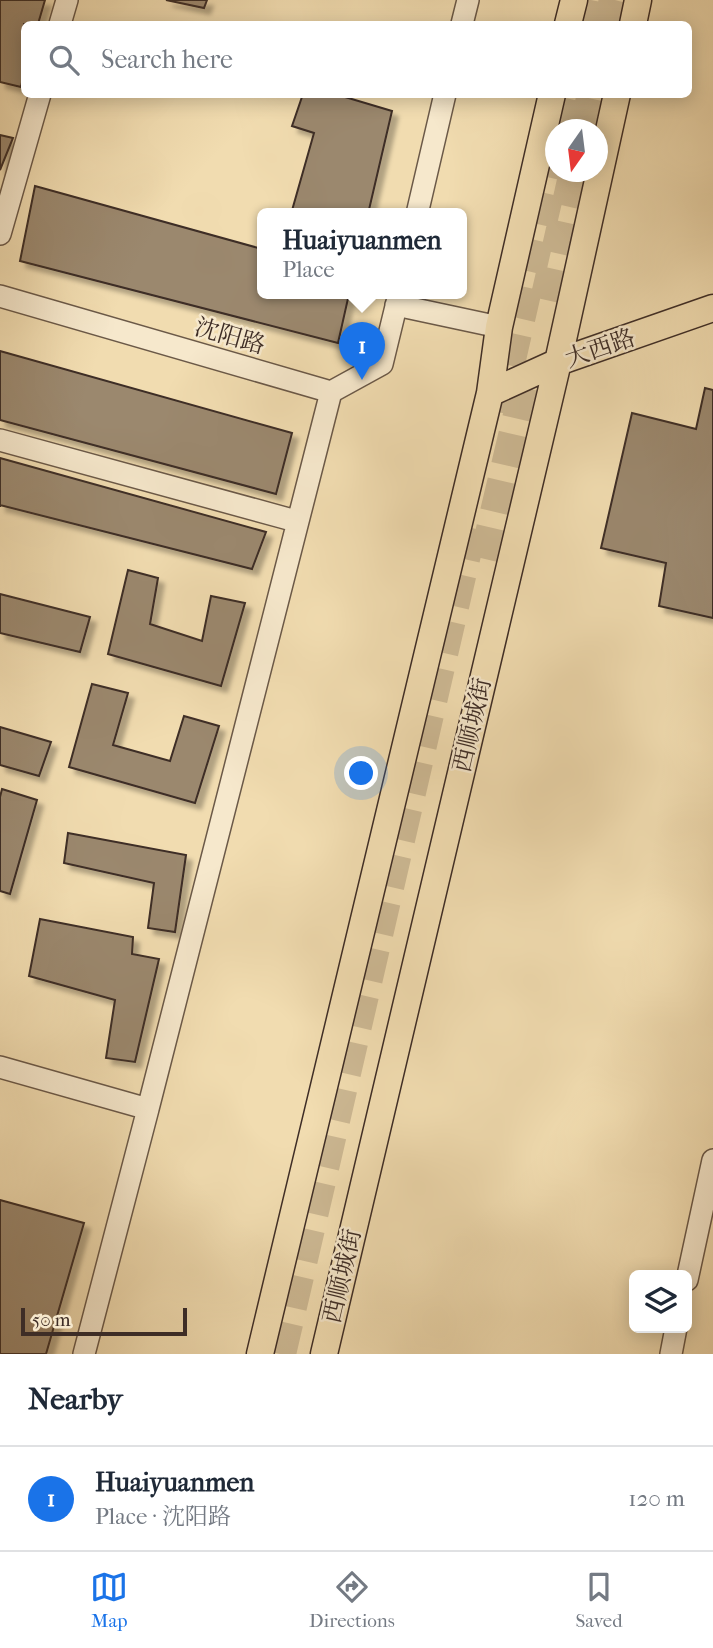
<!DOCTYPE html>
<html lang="en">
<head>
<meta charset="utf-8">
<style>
  body { margin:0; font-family:"IM FELL French Canon","Noto Serif SC",serif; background:#f2f2f3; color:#1f2937 }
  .controls { position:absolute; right:21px; bottom:21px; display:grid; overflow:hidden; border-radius:10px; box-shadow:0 4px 18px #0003 }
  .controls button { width:63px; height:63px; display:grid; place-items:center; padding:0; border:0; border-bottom:2px solid #e0e1e3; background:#fff; color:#1f2937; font:35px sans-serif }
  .compass { position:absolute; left:545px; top:119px; width:63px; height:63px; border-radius:50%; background:#fff; box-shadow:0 4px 18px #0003; rotate:194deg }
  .scale { position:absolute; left:21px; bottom:18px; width:166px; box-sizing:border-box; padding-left:7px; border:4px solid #3e2d26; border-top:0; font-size:19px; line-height:24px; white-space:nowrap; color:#3e2d26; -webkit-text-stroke:5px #f6e8cc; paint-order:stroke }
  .you { position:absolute; left:362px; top:774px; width:24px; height:24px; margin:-18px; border:5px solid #fff; border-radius:50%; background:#1a73e8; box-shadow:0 0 0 10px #1a73e833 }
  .badge { display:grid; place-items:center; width:46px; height:46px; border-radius:50%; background:#1a73e8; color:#fff; font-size:23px; font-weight:700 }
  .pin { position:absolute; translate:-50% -58px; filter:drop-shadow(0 2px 4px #0008) }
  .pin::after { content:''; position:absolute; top:37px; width:24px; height:21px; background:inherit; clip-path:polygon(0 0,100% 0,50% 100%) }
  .popup { position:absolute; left:257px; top:208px; width:210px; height:91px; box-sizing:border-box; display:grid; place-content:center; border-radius:10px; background:#fff; filter:drop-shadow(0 2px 5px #0005); font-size:23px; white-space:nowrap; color:#747a83 }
  .popup b { font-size:26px; color:#1f2937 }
  .popup::after { content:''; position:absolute; left:50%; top:100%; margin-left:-14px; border:14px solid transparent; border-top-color:#fff }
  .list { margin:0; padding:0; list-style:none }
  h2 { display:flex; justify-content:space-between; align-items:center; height:91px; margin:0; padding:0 28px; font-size:30px }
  h2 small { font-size:23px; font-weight:400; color:#747a83 }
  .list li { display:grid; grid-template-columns:46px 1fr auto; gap:21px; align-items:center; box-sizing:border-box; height:105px; padding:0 28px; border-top:2px solid #e0e1e3 }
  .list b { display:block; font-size:26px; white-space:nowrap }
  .list p { margin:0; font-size:23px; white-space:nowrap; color:#747a83 }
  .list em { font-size:23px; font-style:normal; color:#747a83 }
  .icon { flex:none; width:38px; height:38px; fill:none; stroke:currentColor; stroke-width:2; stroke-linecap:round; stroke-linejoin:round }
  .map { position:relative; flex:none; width:713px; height:1354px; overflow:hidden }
  .search { position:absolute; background:#fff; box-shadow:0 4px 18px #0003; left:21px; right:21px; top:21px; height:77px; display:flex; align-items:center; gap:18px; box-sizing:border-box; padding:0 24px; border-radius:10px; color:#747a83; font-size:26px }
  .sheet { height:196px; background:#fff }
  nav { display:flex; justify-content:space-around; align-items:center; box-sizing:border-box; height:98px; border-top:2px solid #e0e1e3; background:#fff; font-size:19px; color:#747a83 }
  nav a { display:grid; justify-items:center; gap:4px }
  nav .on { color:#1a73e8 }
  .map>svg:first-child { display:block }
  .building { fill:#9b886e; stroke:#3e2d26; stroke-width:2; filter:url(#shadow) }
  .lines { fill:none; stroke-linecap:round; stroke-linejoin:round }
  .highway-tunnel { stroke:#cdb994; stroke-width:32; stroke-dasharray:32 16; stroke-linecap:butt }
  .minor-casing { stroke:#6b5948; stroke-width:24 }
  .major-casing { stroke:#3e2d26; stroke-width:29 }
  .minor { stroke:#f6e8cc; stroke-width:21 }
  .major { stroke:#f1dcb0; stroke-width:26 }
  .labels { text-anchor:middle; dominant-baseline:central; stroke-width:5; stroke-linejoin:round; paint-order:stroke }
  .street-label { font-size:24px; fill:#3e2d26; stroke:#f6e8cc }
</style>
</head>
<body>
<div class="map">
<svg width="713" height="1354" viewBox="0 0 713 1354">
  <defs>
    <filter id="shadow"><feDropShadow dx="6" dy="6" stdDeviation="2" flood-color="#0004"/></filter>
  </defs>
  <rect width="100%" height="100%" fill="#f1dcb0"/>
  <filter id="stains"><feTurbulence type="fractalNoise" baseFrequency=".00286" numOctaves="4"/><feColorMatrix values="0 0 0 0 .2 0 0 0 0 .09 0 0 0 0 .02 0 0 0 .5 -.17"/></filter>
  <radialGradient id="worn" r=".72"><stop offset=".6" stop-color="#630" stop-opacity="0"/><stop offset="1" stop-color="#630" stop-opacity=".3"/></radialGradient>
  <path class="building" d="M 0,0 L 45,0 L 38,24 L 24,24 L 24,73 L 21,87 L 0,82 Z
    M 166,0 L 207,0 L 204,8 Z
    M 303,94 L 335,94 L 392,111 L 368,214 L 291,214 L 314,133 L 292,126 Z
    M 0,135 L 13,138 L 0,170 Z
    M 35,186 L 262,249 L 262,294 L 349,294 L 338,343 L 20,261 Z
    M 0,351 L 292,433 L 276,494 L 0,420 Z
    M 705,388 L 713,390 L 713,618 L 659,606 L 666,563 L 601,548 L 632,413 L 696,429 Z
    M 0,458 L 266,532 L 252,569 L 0,505 L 0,507 Z
    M 128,570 L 158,578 L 150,624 L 202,641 L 211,596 L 245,603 L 221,686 L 108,654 Z
    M 0,594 L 90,617 L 80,652 L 0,633 Z
    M 92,684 L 128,693 L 113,745 L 170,761 L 184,716 L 219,726 L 195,803 L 69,767 Z
    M 0,727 L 51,742 L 39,776 L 0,765 Z
    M 2,789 L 37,800 L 10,894 L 0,891 L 0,797 Z
    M 68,833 L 186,855 L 175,932 L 148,928 L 154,883 L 64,863 Z
    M 40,919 L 133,937 L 132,954 L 159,959 L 135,1062 L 106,1058 L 115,1000 L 29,976 Z
    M 0,1200 L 84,1223 L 46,1354 L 0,1354 Z"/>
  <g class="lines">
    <path class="highway-tunnel" d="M 586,24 L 591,0
      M 609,24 L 615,0
      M 562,130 L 570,94
      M 585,130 L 593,94
      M 546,300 L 575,172
      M 498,412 L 556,157
      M 485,559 L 527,381
      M 280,1354 L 473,520"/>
    <defs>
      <path id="minor" d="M 60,24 L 67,0
        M 462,24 L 468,0
        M 417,214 L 445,94
        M 0,234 L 40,94
        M 0,296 L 331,392 L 382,364 L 399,294
        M 396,305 L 499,327
        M 0,440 L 296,521
        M 0,1067 L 148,1109 L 331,392
        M 687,1280 L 713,1160
        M 84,1354 L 148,1109
        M 671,1354 L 676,1328"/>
      <path id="major" d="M 568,24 L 574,0
        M 633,24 L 638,0
        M 490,393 L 558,362 L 713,308
        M 260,1354 L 490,393 L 499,327 L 552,94
        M 324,1354 L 558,362 L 617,94"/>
    </defs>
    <use href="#minor" class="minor-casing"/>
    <use href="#major" class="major-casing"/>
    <use href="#minor" class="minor"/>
    <use href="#major" class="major"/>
  </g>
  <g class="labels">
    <g class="street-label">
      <text transform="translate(230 336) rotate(16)">沈阳路</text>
      <text transform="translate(600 348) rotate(-19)">大西路</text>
      <text transform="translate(472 725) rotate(-77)">西顺城街</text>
      <text transform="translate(342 1276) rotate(-77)">西顺城街</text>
    </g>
  </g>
  <rect width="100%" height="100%" filter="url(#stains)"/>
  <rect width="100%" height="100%" fill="url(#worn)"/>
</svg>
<div class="controls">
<button><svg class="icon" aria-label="layers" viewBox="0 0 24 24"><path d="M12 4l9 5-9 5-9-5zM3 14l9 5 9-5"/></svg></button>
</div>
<svg class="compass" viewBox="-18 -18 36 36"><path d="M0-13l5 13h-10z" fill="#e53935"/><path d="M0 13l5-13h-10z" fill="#747a83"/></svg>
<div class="scale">50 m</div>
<div class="you"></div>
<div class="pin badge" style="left:362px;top:380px">1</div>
<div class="popup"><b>Huaiyuanmen</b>Place</div>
<div class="search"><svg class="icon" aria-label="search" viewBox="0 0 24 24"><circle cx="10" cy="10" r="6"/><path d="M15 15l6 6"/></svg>Search here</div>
</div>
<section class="sheet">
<h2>Nearby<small></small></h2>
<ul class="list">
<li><span class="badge">1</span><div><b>Huaiyuanmen</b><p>Place · 沈阳路</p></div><em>120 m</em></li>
</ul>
</section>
<nav>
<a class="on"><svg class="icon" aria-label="map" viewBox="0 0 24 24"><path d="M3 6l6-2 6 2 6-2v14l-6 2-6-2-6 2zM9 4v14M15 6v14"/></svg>Map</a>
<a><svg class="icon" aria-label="directions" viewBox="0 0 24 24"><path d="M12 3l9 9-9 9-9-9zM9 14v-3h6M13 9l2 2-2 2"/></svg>Directions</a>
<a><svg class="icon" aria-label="saved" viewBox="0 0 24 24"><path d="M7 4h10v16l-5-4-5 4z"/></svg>Saved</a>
</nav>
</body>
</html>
